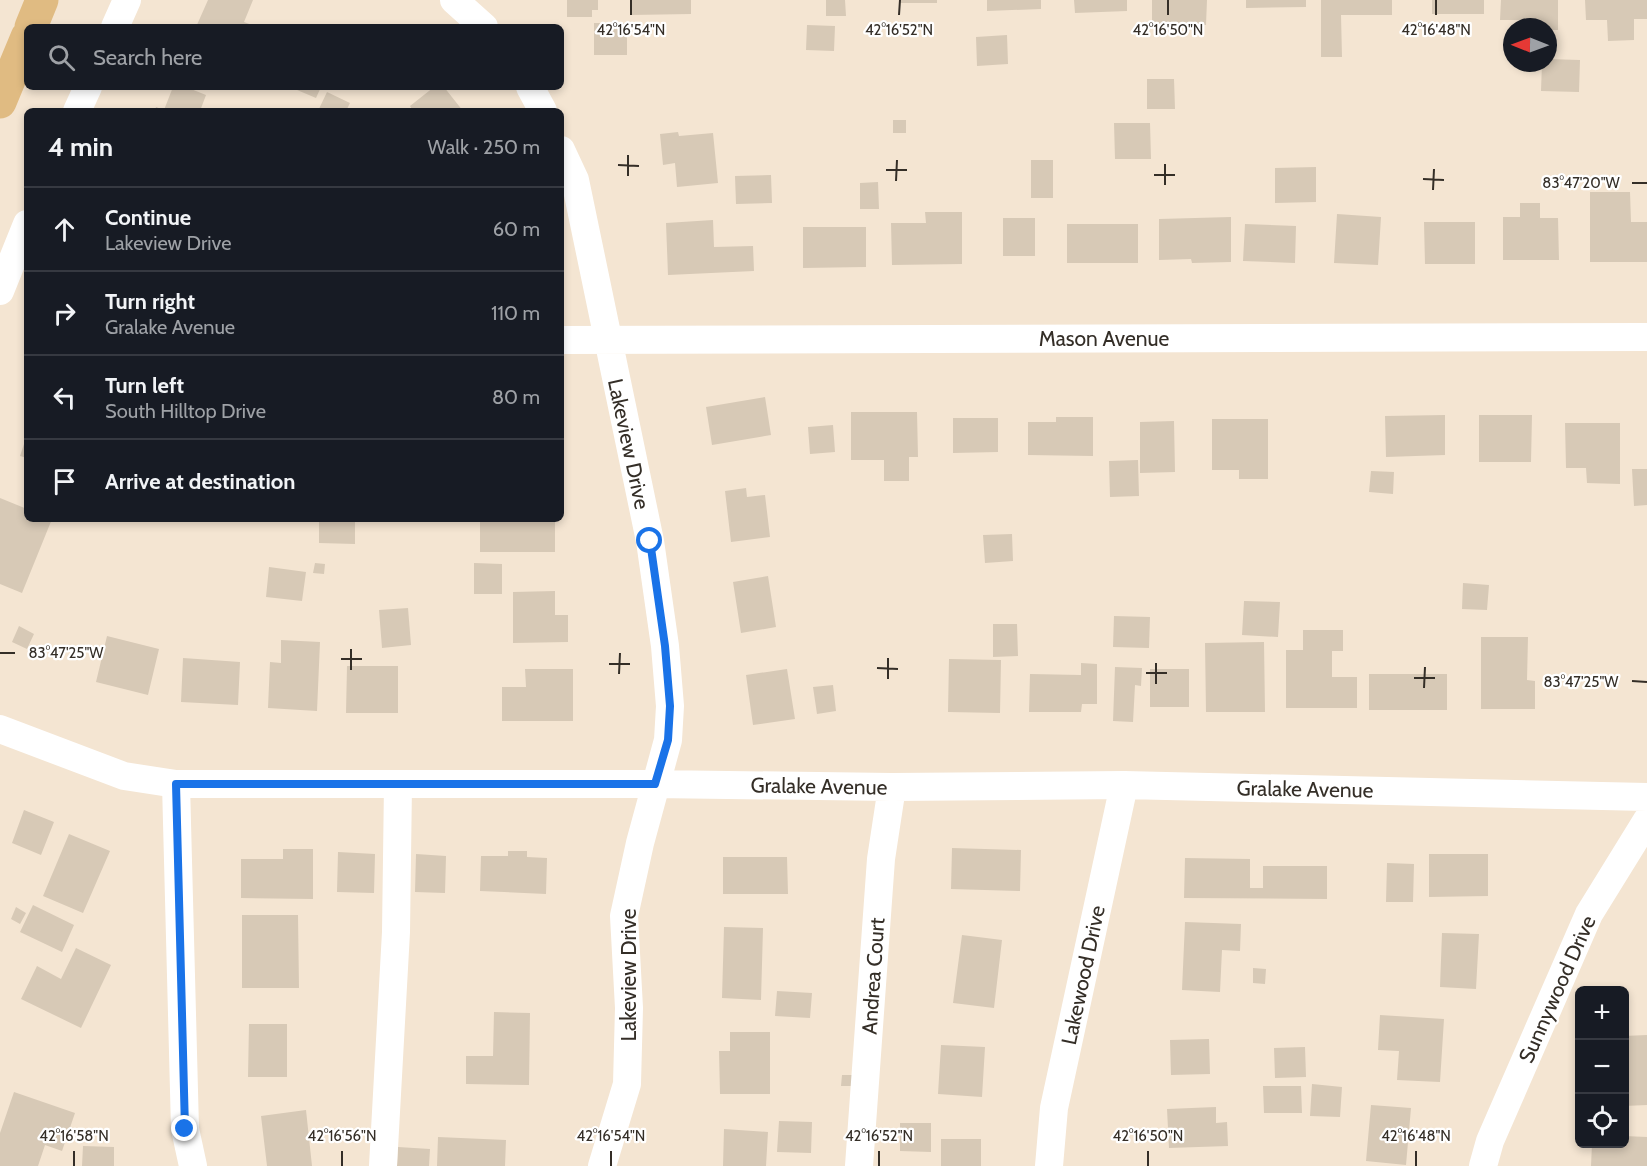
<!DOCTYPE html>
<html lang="en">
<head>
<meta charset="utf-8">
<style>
  body { margin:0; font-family:Cabin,sans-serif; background:#242831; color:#f1f3f6 }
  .controls { position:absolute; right:18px; bottom:18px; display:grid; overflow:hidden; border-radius:9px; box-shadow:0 3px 9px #0003 }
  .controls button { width:54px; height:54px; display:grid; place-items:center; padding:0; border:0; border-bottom:2px solid #363941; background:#171b24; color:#f1f3f6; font:30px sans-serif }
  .compass { position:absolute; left:1503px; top:18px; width:54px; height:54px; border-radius:50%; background:#171b24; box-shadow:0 3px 9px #0003; rotate:271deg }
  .stop { position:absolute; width:18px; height:18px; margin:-14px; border:4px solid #1a73e8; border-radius:50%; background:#fff }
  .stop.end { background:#1a73e8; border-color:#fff; box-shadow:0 2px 6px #0008 }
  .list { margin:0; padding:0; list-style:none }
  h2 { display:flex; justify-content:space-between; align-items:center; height:78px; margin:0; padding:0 24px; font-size:26px }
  h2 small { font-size:20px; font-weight:400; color:#9ea1a6 }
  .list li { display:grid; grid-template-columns:39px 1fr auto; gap:18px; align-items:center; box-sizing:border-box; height:84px; padding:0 24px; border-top:2px solid #363941 }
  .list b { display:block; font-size:22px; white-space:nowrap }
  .list p { margin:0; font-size:20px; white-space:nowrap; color:#9ea1a6 }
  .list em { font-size:20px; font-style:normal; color:#9ea1a6 }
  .icon { flex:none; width:33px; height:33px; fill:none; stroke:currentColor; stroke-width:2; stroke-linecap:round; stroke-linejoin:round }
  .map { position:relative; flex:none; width:1647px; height:1166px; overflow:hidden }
  .search { position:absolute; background:#171b24; box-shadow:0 3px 9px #0003; left:24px; top:24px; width:540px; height:66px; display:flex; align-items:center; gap:15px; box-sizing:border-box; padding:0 21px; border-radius:9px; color:#9ea1a6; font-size:22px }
  .panel { position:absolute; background:#171b24; box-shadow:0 3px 9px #0003; left:24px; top:108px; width:540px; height:414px; border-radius:9px }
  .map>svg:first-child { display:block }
  .building { fill:#d7c9b6 }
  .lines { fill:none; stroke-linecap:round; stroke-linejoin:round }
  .minor { stroke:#fff; stroke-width:28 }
  .major { stroke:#e0bb82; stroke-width:33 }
  .route { stroke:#1a73e8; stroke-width:8 }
  .ticks { fill:none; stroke:#342e27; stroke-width:2 }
  .labels { text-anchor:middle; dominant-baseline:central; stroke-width:4.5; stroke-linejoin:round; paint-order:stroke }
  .street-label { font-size:21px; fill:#342e27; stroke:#fff }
  .ticks-label { font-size:15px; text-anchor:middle; fill:#342e27; stroke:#fff; stroke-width:4.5; stroke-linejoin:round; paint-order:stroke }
</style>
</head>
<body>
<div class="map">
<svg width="1647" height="1166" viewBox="0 0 1647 1166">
  <rect width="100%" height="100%" fill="#f4e5d2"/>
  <path class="building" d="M 208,0 L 253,0 L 244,22 L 257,27 L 196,27 Z
    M 567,0 L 598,0 L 598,10 L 592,10 L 592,17 L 567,17 Z
    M 631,0 L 691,0 L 691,14 L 631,15 Z
    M 826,0 L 845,0 L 846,16 L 826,16 Z
    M 900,0 L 937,0 L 937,3 L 900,3 Z
    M 987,0 L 1041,0 L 1041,9 L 987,11 Z
    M 1074,0 L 1127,0 L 1127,11 L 1075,13 Z
    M 1152,0 L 1207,0 L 1206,25 L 1152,25 Z
    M 1246,0 L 1306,0 L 1306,7 L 1246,8 Z
    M 1321,0 L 1392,0 L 1392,15 L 1341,15 L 1342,57 L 1321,57 Z
    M 1432,0 L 1484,0 L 1484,14 L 1432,14 Z
    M 1501,0 L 1558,0 L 1558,30 L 1548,30 L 1548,27 L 1529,27 L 1529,20 L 1500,20 Z
    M 1585,0 L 1647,0 L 1647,19 L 1634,19 L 1634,40 L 1608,41 L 1607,20 L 1586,20 Z
    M 594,23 L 627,23 L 627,55 L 594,55 Z
    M 807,25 L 835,26 L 834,51 L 806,50 Z
    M 1007,35 L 1008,64 L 977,66 L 976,37 Z
    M 1548,59 L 1580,60 L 1579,92 L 1541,91 L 1542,63 L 1548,63 Z
    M 1147,79 L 1174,79 L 1175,109 L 1147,109 Z
    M 173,87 L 186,87 L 206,95 L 200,111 L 155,111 L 156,107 L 164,110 Z
    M 290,87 L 321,87 L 316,98 Z
    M 434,87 L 444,87 L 463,111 L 413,111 L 410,106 Z
    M 327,92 L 350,103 L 346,111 L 318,111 Z
    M 893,120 L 906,120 L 906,133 L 893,133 Z
    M 1114,123 L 1150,123 L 1151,159 L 1115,159 Z
    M 678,132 L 679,136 L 713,133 L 718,183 L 677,187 L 675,163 L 663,165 L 660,134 Z
    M 1031,160 L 1053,160 L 1053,198 L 1031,198 Z
    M 1316,167 L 1316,202 L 1275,203 L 1275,168 Z
    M 771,175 L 772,203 L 736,204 L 735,176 Z
    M 878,182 L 879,209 L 860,209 L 860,183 Z
    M 1590,192 L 1630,192 L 1631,222 L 1647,222 L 1647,262 L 1590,262 Z
    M 1520,203 L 1540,203 L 1540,218 L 1558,218 L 1559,260 L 1503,260 L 1503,217 L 1520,217 Z
    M 925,212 L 962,212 L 962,264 L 892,265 L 891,223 L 926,223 Z
    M 1337,214 L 1381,217 L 1378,265 L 1334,263 Z
    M 1231,217 L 1231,262 L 1192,263 L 1191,259 L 1159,260 L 1159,219 Z
    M 1003,218 L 1035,218 L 1035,256 L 1003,256 Z
    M 713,220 L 714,247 L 753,246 L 754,271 L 668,275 L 666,223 Z
    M 1424,222 L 1475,222 L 1475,264 L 1425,264 Z
    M 1067,224 L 1138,224 L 1138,263 L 1067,263 Z
    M 1245,224 L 1296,226 L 1295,263 L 1243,261 Z
    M 803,227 L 866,227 L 866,267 L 803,268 Z
    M 765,397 L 771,435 L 712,445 L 706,407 Z
    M 851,412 L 917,412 L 918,457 L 909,457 L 909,481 L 884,481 L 884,460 L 851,460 Z
    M 1445,415 L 1445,455 L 1386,457 L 1385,416 Z
    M 1479,415 L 1532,415 L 1531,462 L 1479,462 Z
    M 1056,417 L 1093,417 L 1093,456 L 1028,455 L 1028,422 L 1056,422 Z
    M 953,418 L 998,418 L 998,452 L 953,453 Z
    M 1212,419 L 1268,419 L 1268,479 L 1239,479 L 1239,470 L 1212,470 Z
    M 1174,421 L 1175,472 L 1140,473 L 1140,422 Z
    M 1565,423 L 1620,423 L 1620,484 L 1587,483 L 1586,468 L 1566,468 Z
    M 833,425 L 835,452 L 810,454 L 808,427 Z
    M 27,435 L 27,458 L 20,456 Z
    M 1138,460 L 1139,496 L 1110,497 L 1109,461 Z
    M 1632,469 L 1647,469 L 1647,505 L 1634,506 Z
    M 1371,471 L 1394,472 L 1393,494 L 1369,492 Z
    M 746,488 L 747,497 L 765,495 L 770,537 L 731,542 L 725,491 Z
    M 0,498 L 27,509 L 27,519 L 52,519 L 22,593 L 0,584 Z
    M 319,519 L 355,519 L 355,544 L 319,543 Z
    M 480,519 L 555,519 L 555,552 L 480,552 Z
    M 1012,534 L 1013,561 L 985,563 L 983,535 Z
    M 315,563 L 325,564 L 324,574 L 313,573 Z
    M 474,563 L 502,564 L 502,594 L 474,594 Z
    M 269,567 L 306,572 L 302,601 L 266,597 Z
    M 768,576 L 776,627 L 741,633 L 733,582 Z
    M 1463,583 L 1489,585 L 1487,610 L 1462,609 Z
    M 555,591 L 555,615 L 568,615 L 568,642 L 513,643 L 513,592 Z
    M 1244,601 L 1280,602 L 1278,637 L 1242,635 Z
    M 408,608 L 411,645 L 382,648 L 379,610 Z
    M 1114,616 L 1150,617 L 1149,648 L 1113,647 Z
    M 993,624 L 1017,624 L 1018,656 L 993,657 Z
    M 19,626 L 34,634 L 27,649 L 12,642 Z
    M 1303,630 L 1343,630 L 1343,651 L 1332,651 L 1332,677 L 1357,677 L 1357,708 L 1286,708 L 1286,650 L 1303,650 Z
    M 107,636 L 159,649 L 148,695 L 96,682 Z
    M 1481,637 L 1528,637 L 1527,680 L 1535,681 L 1535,709 L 1481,709 Z
    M 281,640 L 320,642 L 317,711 L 268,708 L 270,662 L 281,663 Z
    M 1264,642 L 1265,712 L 1206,712 L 1205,643 Z
    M 183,658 L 240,662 L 238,705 L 181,702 Z
    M 949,659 L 1001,660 L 1000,713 L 948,712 Z
    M 1081,663 L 1097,664 L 1097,704 L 1082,704 L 1081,712 L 1029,712 L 1030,674 L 1081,675 Z
    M 347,666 L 398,666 L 398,713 L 346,713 Z
    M 1115,667 L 1142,668 L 1141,686 L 1135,685 L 1133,722 L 1113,721 Z
    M 525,669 L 573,669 L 573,721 L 502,721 L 502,687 L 526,687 Z
    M 787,669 L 795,719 L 753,725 L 746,675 Z
    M 1150,669 L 1189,669 L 1189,707 L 1150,707 Z
    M 1369,674 L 1447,674 L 1447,710 L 1369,710 Z
    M 833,685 L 836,711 L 817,714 L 813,687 Z
    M 24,810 L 54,822 L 41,855 L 12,843 Z
    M 69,834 L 110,851 L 83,913 L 43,896 Z
    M 952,848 L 1021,850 L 1020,891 L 951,889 Z
    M 283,849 L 313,849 L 313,899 L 241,898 L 241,859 L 283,859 Z
    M 508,851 L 527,851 L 527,857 L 547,858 L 546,894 L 480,891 L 481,856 L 508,856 Z
    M 338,852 L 375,854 L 374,893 L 337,892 Z
    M 416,854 L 446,856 L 445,893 L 415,892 Z
    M 1429,854 L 1488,854 L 1488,896 L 1429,897 Z
    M 723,857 L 787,857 L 788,894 L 723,894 Z
    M 1185,858 L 1250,859 L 1250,888 L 1263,888 L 1263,866 L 1327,866 L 1327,899 L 1184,898 Z
    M 1387,863 L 1414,864 L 1413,902 L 1386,902 Z
    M 33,905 L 74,925 L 62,952 L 20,932 Z
    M 16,907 L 26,913 L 20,924 L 11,919 Z
    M 242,915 L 298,915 L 299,988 L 242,988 Z
    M 1185,922 L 1241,924 L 1240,951 L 1222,950 L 1220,992 L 1182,990 Z
    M 724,927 L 763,928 L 761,1000 L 722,998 Z
    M 1442,933 L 1479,934 L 1476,989 L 1440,987 Z
    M 962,935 L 1002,940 L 994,1008 L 953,1003 Z
    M 76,948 L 111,965 L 81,1028 L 21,999 L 37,966 L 61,979 Z
    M 1253,968 L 1266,969 L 1265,984 L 1253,983 Z
    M 777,991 L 812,993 L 810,1018 L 775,1016 Z
    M 494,1012 L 530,1013 L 529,1085 L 466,1084 L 466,1056 L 493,1056 Z
    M 1380,1015 L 1444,1019 L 1440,1082 L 1397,1080 L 1399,1051 L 1378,1050 Z
    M 249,1024 L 287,1024 L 287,1077 L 248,1077 Z
    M 730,1032 L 770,1032 L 770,1094 L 720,1094 L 719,1051 L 730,1051 Z
    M 1647,1035 L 1647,1105 L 1624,1106 L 1624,1036 Z
    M 1209,1039 L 1210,1074 L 1171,1075 L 1170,1040 Z
    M 941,1045 L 985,1047 L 982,1097 L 938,1094 Z
    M 1305,1047 L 1306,1077 L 1275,1078 L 1274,1048 Z
    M 842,1075 L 852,1075 L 852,1086 L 841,1086 Z
    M 1312,1084 L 1342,1087 L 1340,1117 L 1310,1116 Z
    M 1263,1086 L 1301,1086 L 1302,1113 L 1264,1113 Z
    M 14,1092 L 75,1113 L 62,1151 L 45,1145 L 38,1166 L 0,1166 L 0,1133 Z
    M 1371,1105 L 1411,1108 L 1406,1165 L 1366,1161 Z
    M 1216,1107 L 1216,1123 L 1227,1122 L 1228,1146 L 1169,1148 L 1167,1109 Z
    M 306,1110 L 312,1166 L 267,1166 L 261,1116 Z
    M 779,1121 L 812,1122 L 811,1153 L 777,1152 Z
    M 900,1123 L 931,1123 L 931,1152 L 900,1151 Z
    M 724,1129 L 768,1132 L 766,1166 L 723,1166 Z
    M 1624,1136 L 1647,1137 L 1647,1166 L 1591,1166 L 1592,1144 L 1624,1144 Z
    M 438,1137 L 506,1140 L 505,1166 L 437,1166 Z
    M 941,1139 L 981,1139 L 981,1166 L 941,1166 Z
    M 83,1146 L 114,1147 L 114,1166 L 82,1166 Z
    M 398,1147 L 430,1149 L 429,1166 L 397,1166 Z"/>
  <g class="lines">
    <path class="minor" d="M 454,0 L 484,27
      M 115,27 L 127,0
      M 530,87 L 543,111
      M 77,111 L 88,87
      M 561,150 L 575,180 L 650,541 L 665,646 L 670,706 L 668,740 L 640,843 L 624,916 L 629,1008 L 627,1084 L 602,1166
      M 0,291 L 27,224
      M 561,340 L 1647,337
      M 0,729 L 124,776 L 176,784 L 655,784 L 892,787 L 1124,785 L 1647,797
      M 176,784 L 185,1129 L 193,1166
      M 383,1166 L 396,932 L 398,784
      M 859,1166 L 881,859 L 892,787
      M 1049,1166 L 1054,1108 L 1124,785
      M 1483,1166 L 1490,1141 L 1589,914 L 1647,820"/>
    <path class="major" d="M 31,27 L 42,0
      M 0,102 L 27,37"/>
  </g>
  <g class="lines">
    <path class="route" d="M 185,1129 L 176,784 L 655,784 L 668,740 L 670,706 L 665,646 L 650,541"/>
  </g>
  <path class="ticks" d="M 631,15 L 631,0M 899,15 L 900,0M 1168,15 L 1168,0M 1436,15 L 1436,0M 618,165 L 639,166M 886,170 L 907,170M 1154,175 L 1175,175M 628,176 L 628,155M 1423,179 L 1444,180M 896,181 L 897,160M 1632,183 L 1647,183M 1165,185 L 1165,164M 1433,190 L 1434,169M 0,653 L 15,653M 341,659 L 362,659M 609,664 L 630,664M 877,668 L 898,669M 351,670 L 351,649M 1146,673 L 1167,673M 619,674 L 620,653M 1414,678 L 1435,678M 888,679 L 888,658M 1632,681 L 1647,682M 1156,684 L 1156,663M 1424,688 L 1425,667M 74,1166 L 74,1151M 342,1166 L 342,1151M 611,1166 L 611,1151M 879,1166 L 879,1151M 1148,1166 L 1148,1151M 1416,1166 L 1416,1151"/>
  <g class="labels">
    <g class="street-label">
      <text x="1104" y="338">Mason Avenue</text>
      <text transform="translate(629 444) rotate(78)">Lakeview Drive</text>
      <text transform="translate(819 786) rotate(1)">Gralake Avenue</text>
      <text transform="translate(1305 789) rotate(1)">Gralake Avenue</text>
      <text transform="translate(628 975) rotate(-90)">Lakeview Drive</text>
      <text transform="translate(1083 975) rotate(-78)">Lakewood Drive</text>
      <text transform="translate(873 976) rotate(-86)">Andrea Court</text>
      <text transform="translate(1557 989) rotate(-66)">Sunnywood Drive</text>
    </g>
  </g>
  <g class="ticks-label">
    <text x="631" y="35">42°16'54"N</text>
    <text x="899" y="35">42°16'52"N</text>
    <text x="1168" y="35">42°16'50"N</text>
    <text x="1436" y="35">42°16'48"N</text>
    <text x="1581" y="188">83°47'20"W</text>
    <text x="66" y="658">83°47'25"W</text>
    <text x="1581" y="687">83°47'25"W</text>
    <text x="74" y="1141">42°16'58"N</text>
    <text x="342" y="1141">42°16'56"N</text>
    <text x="611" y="1141">42°16'54"N</text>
    <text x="879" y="1141">42°16'52"N</text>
    <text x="1148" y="1141">42°16'50"N</text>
    <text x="1416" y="1141">42°16'48"N</text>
  </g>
</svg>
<div class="controls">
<button>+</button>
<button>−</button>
<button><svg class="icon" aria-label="locate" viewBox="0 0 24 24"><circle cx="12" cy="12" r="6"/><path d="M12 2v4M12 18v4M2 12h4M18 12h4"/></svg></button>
</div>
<svg class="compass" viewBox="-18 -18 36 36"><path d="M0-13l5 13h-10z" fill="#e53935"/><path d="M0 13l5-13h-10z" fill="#9ea1a6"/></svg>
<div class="stop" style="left:650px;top:541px"></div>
<div class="stop end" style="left:185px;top:1129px"></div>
<div class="search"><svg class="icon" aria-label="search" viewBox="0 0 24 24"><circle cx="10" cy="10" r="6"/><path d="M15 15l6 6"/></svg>Search here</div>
<section class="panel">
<h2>4 min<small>Walk · 250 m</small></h2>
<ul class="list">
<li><svg class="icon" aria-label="ahead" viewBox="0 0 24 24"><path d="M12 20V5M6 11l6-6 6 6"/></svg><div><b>Continue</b><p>Lakeview Drive</p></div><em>60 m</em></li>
<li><svg class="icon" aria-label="right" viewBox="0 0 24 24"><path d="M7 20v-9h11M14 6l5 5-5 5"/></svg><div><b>Turn right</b><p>Gralake Avenue</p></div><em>110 m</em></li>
<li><svg class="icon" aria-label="left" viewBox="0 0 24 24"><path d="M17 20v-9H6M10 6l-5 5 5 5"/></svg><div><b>Turn left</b><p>South Hilltop Drive</p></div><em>80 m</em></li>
<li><svg class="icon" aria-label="arrive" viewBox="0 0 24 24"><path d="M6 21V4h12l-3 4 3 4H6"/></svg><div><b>Arrive at destination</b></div></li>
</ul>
</section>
</div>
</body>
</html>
